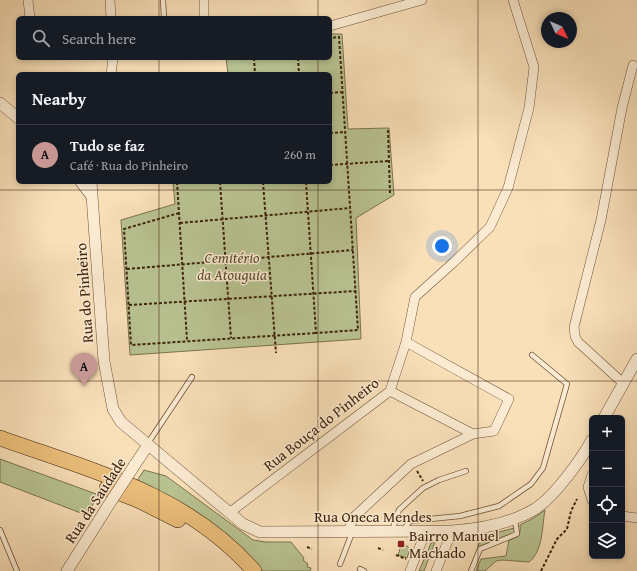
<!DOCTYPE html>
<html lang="en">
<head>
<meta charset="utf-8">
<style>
  body { margin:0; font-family:"Gentium Book Plus",serif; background:#242831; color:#f1f3f6 }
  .controls { position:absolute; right:12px; bottom:12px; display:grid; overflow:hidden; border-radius:6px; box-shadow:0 2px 6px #0003 }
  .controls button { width:36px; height:36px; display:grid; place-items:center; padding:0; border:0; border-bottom:1px solid #363941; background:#171b24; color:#f1f3f6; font:20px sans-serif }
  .compass { position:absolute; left:541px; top:12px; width:36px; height:36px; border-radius:50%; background:#171b24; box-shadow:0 2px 6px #0003; rotate:134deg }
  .you { position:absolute; left:442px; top:246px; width:14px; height:14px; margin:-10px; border:3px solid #fff; border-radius:50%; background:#1a73e8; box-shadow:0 0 0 6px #1a73e833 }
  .badge { display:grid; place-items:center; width:26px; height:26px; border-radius:50%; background:#c59692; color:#111; font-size:13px; font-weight:700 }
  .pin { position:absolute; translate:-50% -33px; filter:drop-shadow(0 1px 2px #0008) }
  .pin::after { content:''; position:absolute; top:21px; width:14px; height:12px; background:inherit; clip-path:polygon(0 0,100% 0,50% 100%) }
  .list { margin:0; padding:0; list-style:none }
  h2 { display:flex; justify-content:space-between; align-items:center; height:52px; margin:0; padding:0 16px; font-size:17px }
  h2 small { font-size:13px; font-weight:400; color:#9ea1a6 }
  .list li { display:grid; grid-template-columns:26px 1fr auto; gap:12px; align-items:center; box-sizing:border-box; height:60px; padding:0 16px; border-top:1px solid #363941 }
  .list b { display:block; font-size:15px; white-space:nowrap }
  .list p { margin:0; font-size:13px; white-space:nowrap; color:#9ea1a6 }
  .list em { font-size:13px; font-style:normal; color:#9ea1a6 }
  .icon { flex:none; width:22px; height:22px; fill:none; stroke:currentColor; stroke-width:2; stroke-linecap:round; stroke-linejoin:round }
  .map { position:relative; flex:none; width:637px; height:571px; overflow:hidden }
  .search { position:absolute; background:#171b24; box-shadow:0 2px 6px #0003; left:16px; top:16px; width:316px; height:44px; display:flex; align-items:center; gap:10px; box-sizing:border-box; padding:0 14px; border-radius:6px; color:#9ea1a6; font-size:15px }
  .panel { position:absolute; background:#171b24; box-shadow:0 2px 6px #0003; left:16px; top:72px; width:316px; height:112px; border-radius:6px }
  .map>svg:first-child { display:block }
  .green { fill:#b9c392; stroke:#7c734f }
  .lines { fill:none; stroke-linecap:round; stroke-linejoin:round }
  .service-casing { stroke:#6e5237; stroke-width:6 }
  .minor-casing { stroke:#6e5237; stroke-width:10 }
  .tertiary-casing { stroke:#6e5237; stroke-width:12 }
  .trunk-casing { stroke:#3f230c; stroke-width:16 }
  .path { stroke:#3f230c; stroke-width:2; stroke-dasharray:3 2; stroke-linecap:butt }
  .service { stroke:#fbebd2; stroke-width:4.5 }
  .minor { stroke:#fbebd2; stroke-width:9 }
  .tertiary { stroke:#fbebd2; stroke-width:11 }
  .trunk { stroke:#ecc07c; stroke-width:15 }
  .tertiary-bridge-casing { stroke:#6e5237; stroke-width:12; stroke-linecap:butt }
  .tertiary-bridge { stroke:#fbebd2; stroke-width:11 }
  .grid { fill:none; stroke:#3f230c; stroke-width:1; stroke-opacity:0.55 }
  .poi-dot { fill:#8f2418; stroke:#fbebd2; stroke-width:1.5 }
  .labels { text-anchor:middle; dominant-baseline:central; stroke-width:3; stroke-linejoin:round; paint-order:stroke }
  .park-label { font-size:15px; font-style:italic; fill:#5e4b2e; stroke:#fbebd2 }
  .street-label { font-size:15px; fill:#3f230c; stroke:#fbebd2 }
  .poi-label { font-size:15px; fill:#3f230c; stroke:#fbebd2; text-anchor:start }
</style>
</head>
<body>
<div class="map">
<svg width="637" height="571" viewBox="0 0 637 571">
  <rect width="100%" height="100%" fill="#f9e0b9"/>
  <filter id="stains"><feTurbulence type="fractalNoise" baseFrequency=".005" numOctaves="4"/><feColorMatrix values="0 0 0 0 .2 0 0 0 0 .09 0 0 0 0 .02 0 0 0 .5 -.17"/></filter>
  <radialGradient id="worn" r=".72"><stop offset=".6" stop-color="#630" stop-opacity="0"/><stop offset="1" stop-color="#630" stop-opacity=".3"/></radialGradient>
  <path class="green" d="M 330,34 L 342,34 L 348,129 L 389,128 L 394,195 L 356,218 L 361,339 L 130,355 L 121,220 L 175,204 L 173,182 L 330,182 L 330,74 L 228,74 L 226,58 L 330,58 Z
    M 0,459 L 99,495 L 86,515 L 0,482 Z
    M 144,470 L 166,476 L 253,540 L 266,542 L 291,542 L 304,558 L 303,560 L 308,564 L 307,567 L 311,568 L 310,571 L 262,571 C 236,541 204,513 168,495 C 158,490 147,486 137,481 Z
    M 545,510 C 542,527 543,551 529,562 L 502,560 L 496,561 L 485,571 L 476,571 L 481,559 L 506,556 L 509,540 C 519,537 521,535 520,525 L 534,518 Z
    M 514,528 L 515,533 L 478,547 L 481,537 Z
    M 435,542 L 424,571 L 419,571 L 431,543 Z
    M 401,545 L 407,546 L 410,549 L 407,558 L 398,555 Z"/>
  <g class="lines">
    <defs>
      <path id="service" d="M 163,0 L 164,18
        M 148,443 L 192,377
        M 404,529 L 410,521 L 460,516 L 499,506 L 531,484 L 543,468 L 567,384 L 532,355
        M 0,530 L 17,571
        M 392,531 L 399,510 L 423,488 L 439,480 L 466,471
        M 340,564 L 352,533
        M 360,569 L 364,571
        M 471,571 L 480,549 L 517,534 L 515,520"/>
      <path id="minor" d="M 28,0 L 30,18
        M 110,0 L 111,18
        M 204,18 L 204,0
        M 330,26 L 422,0
        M 111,74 L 113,58
        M 624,384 L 578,342 L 575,336 L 574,327 L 601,220 L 622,108 L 633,65
        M 390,391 L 473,434
        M 592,475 L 588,487 L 592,500
        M 229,513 L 390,391 L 406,342 L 415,297 L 454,262 L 490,227 L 508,188 L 529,108 L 534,67 L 513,0
        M 622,516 L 637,518
        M 348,531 L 354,517 L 411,464 L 473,434 L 494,431 L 509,399 L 406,342
        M 410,571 L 426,531
        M 436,571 L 452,531"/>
      <path id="tertiary" d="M 0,103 L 18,118
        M 81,182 L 91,195
        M 91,182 L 104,361 L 113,409 L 121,422 L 243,524 L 260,532 L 452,531 C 481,529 510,524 535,509 C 554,497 581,460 592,440
        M 604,418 L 637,359
        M 134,466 L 148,445
        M 67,571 L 108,506"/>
      <path id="trunk" d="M 0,438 C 92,471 187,494 254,571
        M 107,488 L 138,500 L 178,520"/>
    </defs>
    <use href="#service" class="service-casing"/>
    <use href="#minor" class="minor-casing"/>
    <use href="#tertiary" class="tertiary-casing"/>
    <use href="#trunk" class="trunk-casing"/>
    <path class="path" d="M 254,58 L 255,74
      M 298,58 L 299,74
      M 330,93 L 342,92
      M 388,130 L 390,194
      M 330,133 L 345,132
      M 330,165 L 389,161
      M 177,182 L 187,340
      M 220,182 L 231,338
      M 263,182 L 276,353
      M 306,182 L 316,333 L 358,330 L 339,37 L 330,38
      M 179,213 L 124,229 L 131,345 L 316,333
      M 180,223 L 350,208
      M 127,269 L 353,250
      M 129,305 L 356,291
      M 417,471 L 423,481
      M 307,547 L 312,549
      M 378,548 L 383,550
      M 396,555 L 406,559
      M 541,571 L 557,539 L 567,529 L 571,511 L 577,499"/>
    <use href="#service" class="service"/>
    <use href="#minor" class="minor"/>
    <use href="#tertiary" class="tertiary"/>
    <use href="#trunk" class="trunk"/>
    <defs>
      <path id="tertiary-bridge" d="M 108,506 L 134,466"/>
    </defs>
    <use href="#tertiary-bridge" class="tertiary-bridge-casing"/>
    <use href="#tertiary-bridge" class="tertiary-bridge"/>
  </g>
  <path class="grid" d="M 159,0 L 159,18M 318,0 L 318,18M 478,0 L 478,571M 159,58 L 159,74M 318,58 L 318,74M 159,182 L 159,571M 318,182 L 318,571M 0,190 L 637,190M 0,381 L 637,381"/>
  <rect class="poi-dot" x="397" y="540" width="8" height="8" rx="2"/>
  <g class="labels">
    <g class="park-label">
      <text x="232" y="257">Cemitério<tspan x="232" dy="17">da Atouguia</tspan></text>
    </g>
    <g class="street-label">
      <text transform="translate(84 293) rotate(-94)">Rua do Pinheiro</text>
      <text transform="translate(321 424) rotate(-38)">Rua Bouça do Pinheiro</text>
      <text transform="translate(95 500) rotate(-57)">Rua da Saudade</text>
      <text x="373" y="516">Rua Oneca Mendes</text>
    </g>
    <g class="poi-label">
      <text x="409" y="535">Bairro Manuel<tspan x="409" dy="17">Machado</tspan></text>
    </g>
  </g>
  <rect width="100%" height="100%" filter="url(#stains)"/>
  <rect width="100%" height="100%" fill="url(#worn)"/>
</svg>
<div class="controls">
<button>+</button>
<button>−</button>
<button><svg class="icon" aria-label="locate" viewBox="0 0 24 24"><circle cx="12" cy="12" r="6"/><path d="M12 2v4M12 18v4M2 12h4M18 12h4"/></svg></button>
<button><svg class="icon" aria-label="layers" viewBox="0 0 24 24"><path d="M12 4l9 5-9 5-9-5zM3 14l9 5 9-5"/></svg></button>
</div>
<svg class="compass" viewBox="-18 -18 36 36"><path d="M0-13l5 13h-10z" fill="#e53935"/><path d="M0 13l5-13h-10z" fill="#9ea1a6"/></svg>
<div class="you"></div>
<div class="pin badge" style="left:84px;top:386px">A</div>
<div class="search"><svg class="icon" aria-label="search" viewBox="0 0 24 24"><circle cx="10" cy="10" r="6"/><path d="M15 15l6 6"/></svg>Search here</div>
<section class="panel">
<h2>Nearby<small></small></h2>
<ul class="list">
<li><span class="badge">A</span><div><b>Tudo se faz</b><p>Café · Rua do Pinheiro</p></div><em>260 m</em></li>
</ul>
</section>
</div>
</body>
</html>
